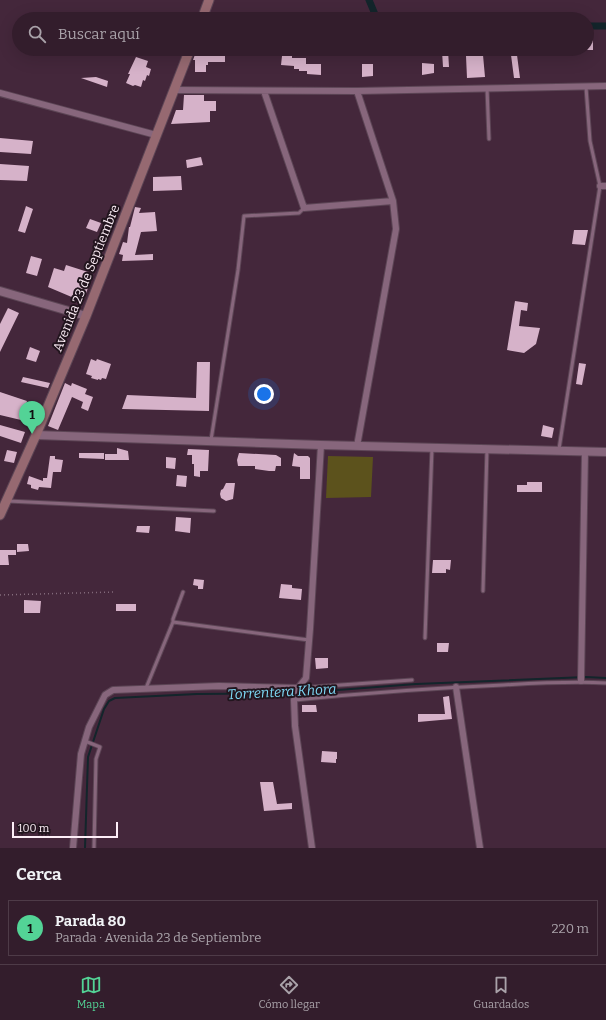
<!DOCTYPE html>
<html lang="es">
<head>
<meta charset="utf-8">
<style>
  body { margin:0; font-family:Bitter,serif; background:#3b2634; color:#f1f3f6 }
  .scale { position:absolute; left:12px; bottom:10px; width:106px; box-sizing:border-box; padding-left:4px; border:2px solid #fdeef7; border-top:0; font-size:11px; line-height:14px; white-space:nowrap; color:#fdeef7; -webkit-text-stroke:3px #22151e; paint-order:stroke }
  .you { position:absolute; left:264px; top:394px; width:14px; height:14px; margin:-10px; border:3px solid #fff; border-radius:50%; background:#1a73e8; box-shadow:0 0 0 6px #1a73e833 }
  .badge { display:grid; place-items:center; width:26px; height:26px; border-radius:50%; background:#53d396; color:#111; font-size:13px; font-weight:700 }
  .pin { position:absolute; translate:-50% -33px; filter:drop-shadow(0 1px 2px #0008) }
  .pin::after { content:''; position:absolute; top:21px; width:14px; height:12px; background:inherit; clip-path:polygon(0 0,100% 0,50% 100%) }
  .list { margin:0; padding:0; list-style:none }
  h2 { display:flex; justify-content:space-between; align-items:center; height:52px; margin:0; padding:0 16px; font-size:17px }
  h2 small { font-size:13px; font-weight:400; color:#a9a2a9 }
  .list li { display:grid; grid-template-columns:26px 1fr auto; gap:12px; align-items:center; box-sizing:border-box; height:56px; margin:0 8px 8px; padding:0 8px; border:1px solid #4e3b48; border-radius:0px }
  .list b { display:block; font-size:15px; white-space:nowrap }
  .list p { margin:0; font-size:13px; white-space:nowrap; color:#a9a2a9 }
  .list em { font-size:13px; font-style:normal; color:#a9a2a9 }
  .icon { flex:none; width:22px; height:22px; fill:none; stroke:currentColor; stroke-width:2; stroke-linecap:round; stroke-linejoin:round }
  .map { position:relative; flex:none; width:606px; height:848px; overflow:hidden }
  .search { position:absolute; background:#331d2c; box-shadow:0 4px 16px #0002; left:12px; right:12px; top:12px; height:44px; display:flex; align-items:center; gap:10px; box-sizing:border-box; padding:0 14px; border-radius:22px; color:#a9a2a9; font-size:15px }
  .sheet { height:116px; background:#331d2c }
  nav { display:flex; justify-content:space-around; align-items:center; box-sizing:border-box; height:56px; border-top:1px solid #4e3b48; background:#331d2c; font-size:11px; color:#a9a2a9 }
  nav a { display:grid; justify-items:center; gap:2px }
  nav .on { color:#53d396 }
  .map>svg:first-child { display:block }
  .green { fill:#5c521c }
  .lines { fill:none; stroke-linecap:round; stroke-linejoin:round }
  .stream { stroke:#13252b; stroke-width:2 }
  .canal { stroke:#13252b; stroke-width:7 }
  .building { fill:#d6b2c9 }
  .service-casing { stroke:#5c4555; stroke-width:5 }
  .minor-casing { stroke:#5c4555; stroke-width:8 }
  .tertiary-casing { stroke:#5c4555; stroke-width:10 }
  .secondary-casing { stroke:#5c4555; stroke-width:11 }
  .path { stroke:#856d7d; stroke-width:1.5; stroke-dasharray:1 3; stroke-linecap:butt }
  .service { stroke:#87667c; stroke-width:3 }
  .minor { stroke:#87667c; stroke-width:6 }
  .tertiary { stroke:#87667c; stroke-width:8 }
  .secondary { stroke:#966971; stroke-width:9 }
  .labels { text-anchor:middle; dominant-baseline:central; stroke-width:4; stroke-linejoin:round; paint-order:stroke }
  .street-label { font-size:13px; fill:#fdeef7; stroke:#22151e }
  .water-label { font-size:14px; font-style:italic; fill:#7ed9f5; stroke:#22151e }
</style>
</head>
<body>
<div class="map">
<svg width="606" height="848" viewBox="0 0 606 848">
  <rect width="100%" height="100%" fill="#44273b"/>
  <path class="green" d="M 328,456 L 373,457 L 371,497 L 326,498 Z"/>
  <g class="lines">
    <path class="stream" d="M 299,693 L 416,684 L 586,677 L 606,678
      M 85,848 L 88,757 L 104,709 L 109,701 L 115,698 L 197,694 L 294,693"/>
    <path class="canal" d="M 369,0 L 377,19
      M 587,26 L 606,26"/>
  </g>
  <path class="building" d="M 587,33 L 593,33 L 593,50 L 587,50 Z
    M 197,49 L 225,49 L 225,62 L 208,62 L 208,65 L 206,65 L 206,72 L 195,72 L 195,60 L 193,60 Z
    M 448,50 L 449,67 L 443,67 L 442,51 Z
    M 483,55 L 485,77 L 467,78 L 466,56 Z
    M 511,55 L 517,55 L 520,78 L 514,78 Z
    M 282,56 L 292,56 L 292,58 L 306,58 L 306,64 L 321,64 L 321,75 L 307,74 L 307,71 L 299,71 L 299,69 L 294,69 L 294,66 L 281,65 Z
    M 136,57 L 148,61 L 146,67 L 151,69 L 149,76 L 147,75 L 145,81 L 143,80 L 141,87 L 135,85 L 133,86 L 126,83 L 130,74 L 128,74 Z
    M 422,63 L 434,64 L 434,73 L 422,75 Z
    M 362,64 L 373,64 L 373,76 L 362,77 Z
    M 96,77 L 108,81 L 107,87 L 81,78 Z
    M 184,95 L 204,95 L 204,101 L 216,101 L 216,111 L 210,111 L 210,122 L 171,124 L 176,110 L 183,110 Z
    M 0,138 L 33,141 L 31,154 L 0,152 Z
    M 201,157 L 203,165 L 187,168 L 186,160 Z
    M 0,164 L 29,166 L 27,181 L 0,180 Z
    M 181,176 L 182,190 L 153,191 L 153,177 Z
    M 26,206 L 33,209 L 25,233 L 18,231 Z
    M 135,207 L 141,208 L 139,213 L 155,212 L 157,231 L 141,232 L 135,255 L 153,254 L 153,260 L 122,261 L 123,255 L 119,254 L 123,242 L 127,243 L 129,227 L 130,227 Z
    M 90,219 L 101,223 L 97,232 L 86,228 Z
    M 574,230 L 588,230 L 585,245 L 572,244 Z
    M 31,256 L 42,259 L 37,276 L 26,273 Z
    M 66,265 L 88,272 L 85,283 L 89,285 L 84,299 L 74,295 L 74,298 L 48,287 L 54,268 L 64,271 Z
    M 515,301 L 528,303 L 527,311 L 521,310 L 519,326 L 540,328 L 536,344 L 524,353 L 507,350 Z
    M 8,308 L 19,313 L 0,352 L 0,324 Z
    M 30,347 L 40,351 L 36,362 L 26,359 Z
    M 91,359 L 96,361 L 97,359 L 111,364 L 106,379 L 102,378 L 101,380 L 98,379 L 98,380 L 91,378 L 92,376 L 86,374 Z
    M 197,362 L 210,362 L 209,411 L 122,409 L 127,395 L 196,398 Z
    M 579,363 L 586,364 L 582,385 L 576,384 Z
    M 23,377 L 50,383 L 48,388 L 21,382 Z
    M 65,383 L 71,386 L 72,383 L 87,389 L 85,394 L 93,397 L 88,411 L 81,408 L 83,402 L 72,397 L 58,430 L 48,426 Z
    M 0,392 L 27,401 L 21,420 L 0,415 Z
    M 0,425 L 25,432 L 21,443 L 0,436 Z
    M 543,425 L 554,428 L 552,438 L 541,436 Z
    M 117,448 L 128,451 L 129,460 L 105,460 L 105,454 L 117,454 Z
    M 188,449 L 209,450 L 208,471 L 200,471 L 200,477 L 194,476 L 194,464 L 192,464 L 192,455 L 187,455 Z
    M 7,450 L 17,452 L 14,463 L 4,461 Z
    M 79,453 L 104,453 L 104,459 L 79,458 Z
    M 239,453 L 276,455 L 281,458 L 281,466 L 276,466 L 275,471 L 269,471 L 255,469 L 255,466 L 238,466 L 237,460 Z
    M 294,453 L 298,456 L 308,456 L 310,458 L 310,479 L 300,479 L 300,467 L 292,466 Z
    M 50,456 L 55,456 L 55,459 L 63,460 L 61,472 L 53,472 L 51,488 L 39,487 L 38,490 L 31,488 L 31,485 L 27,484 L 29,476 L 43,481 L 43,478 L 47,478 Z
    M 166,457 L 176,458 L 175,469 L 166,468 Z
    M 177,475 L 187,476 L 186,487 L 176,486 Z
    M 527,482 L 542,482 L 542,492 L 517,492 L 517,485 L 527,485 Z
    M 226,483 L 235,483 L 233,499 L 226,501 L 221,498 L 220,494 L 221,490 L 223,489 Z
    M 176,517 L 191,518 L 190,533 L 175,531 Z
    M 137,526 L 150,526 L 149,533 L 136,532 Z
    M 17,544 L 28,544 L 29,551 L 17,552 Z
    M 0,550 L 16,550 L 16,555 L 8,555 L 9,565 L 0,565 Z
    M 433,560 L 451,560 L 450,570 L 446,569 L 446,573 L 432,573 Z
    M 194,579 L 204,580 L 203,589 L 198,589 L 198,586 L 193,585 Z
    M 281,584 L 292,585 L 292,588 L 302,589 L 301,600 L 279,598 Z
    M 24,600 L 41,601 L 40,613 L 24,613 Z
    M 116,604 L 136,604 L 136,611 L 116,611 Z
    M 437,643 L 449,643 L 448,652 L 437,652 Z
    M 315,658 L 328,658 L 328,668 L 316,669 Z
    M 449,696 L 452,719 L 418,722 L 418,714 L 445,714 L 443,697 Z
    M 302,705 L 316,705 L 317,712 L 302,712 Z
    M 322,751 L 337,752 L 337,759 L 336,759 L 336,763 L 321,762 Z
    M 260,782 L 273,782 L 277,804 L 292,803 L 292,809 L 264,811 Z"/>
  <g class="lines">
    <defs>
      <path id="service" d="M 487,88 L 489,139
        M 211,440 L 238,270 L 244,216 L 299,213 L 304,208
        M 559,449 L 600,186 L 590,141 L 586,87
        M 8,501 L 214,511
        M 483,591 L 487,449
        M 173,622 L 173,619 L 183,592
        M 425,638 L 432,448
        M 146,688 L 173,622 L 309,640
        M 298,688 L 412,680
        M 295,700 C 364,693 433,688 503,685 C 537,683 572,681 606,683
        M 85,741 L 100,747 L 96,759 L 94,848"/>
      <path id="minor" d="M 174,90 L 357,91 L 606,86
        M 264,91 L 304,208 L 393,201
        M 0,93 L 156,135
        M 600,186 L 606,186
        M 357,446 L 396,229 L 393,201 L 357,91
        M 581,681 L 585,451
        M 456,687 L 480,848
        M 73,848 L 81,754 L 89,727 L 105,695 L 113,690 L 219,686 L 298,688
        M 312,848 L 295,726 L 294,700 L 298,688 L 306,678 L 310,629 L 321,445"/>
      <path id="tertiary" d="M 0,291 L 86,316
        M 36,435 L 321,445 L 606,452"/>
      <path id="secondary" d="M 202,19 L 209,0
        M 0,515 L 36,435 L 86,316 L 190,49"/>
    </defs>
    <use href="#service" class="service-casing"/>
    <use href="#minor" class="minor-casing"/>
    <use href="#tertiary" class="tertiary-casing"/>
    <use href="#secondary" class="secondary-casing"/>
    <path class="path" d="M 0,595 L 115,592"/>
    <use href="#service" class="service"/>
    <use href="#minor" class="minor"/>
    <use href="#tertiary" class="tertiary"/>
    <use href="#secondary" class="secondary"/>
  </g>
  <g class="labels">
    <g class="street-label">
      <text transform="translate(86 278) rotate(-68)">Avenida 23 de Septiembre</text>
    </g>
    <g class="water-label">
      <text transform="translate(282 692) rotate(-3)">Torrentera Khora</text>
    </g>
  </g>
</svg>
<div class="scale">100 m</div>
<div class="you"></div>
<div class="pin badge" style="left:32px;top:434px">1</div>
<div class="search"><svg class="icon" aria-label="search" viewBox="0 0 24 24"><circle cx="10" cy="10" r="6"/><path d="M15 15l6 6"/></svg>Buscar aquí</div>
</div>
<section class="sheet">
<h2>Cerca<small></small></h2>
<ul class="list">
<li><span class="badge">1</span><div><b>Parada 80</b><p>Parada · Avenida 23 de Septiembre</p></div><em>220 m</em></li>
</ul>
</section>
<nav>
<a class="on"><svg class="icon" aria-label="map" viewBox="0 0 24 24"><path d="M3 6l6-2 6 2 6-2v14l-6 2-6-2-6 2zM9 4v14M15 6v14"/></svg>Mapa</a>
<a><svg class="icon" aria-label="directions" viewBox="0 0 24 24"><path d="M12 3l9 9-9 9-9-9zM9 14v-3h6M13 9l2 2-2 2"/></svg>Cómo llegar</a>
<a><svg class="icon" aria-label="saved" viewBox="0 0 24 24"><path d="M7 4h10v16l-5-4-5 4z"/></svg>Guardados</a>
</nav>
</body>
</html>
